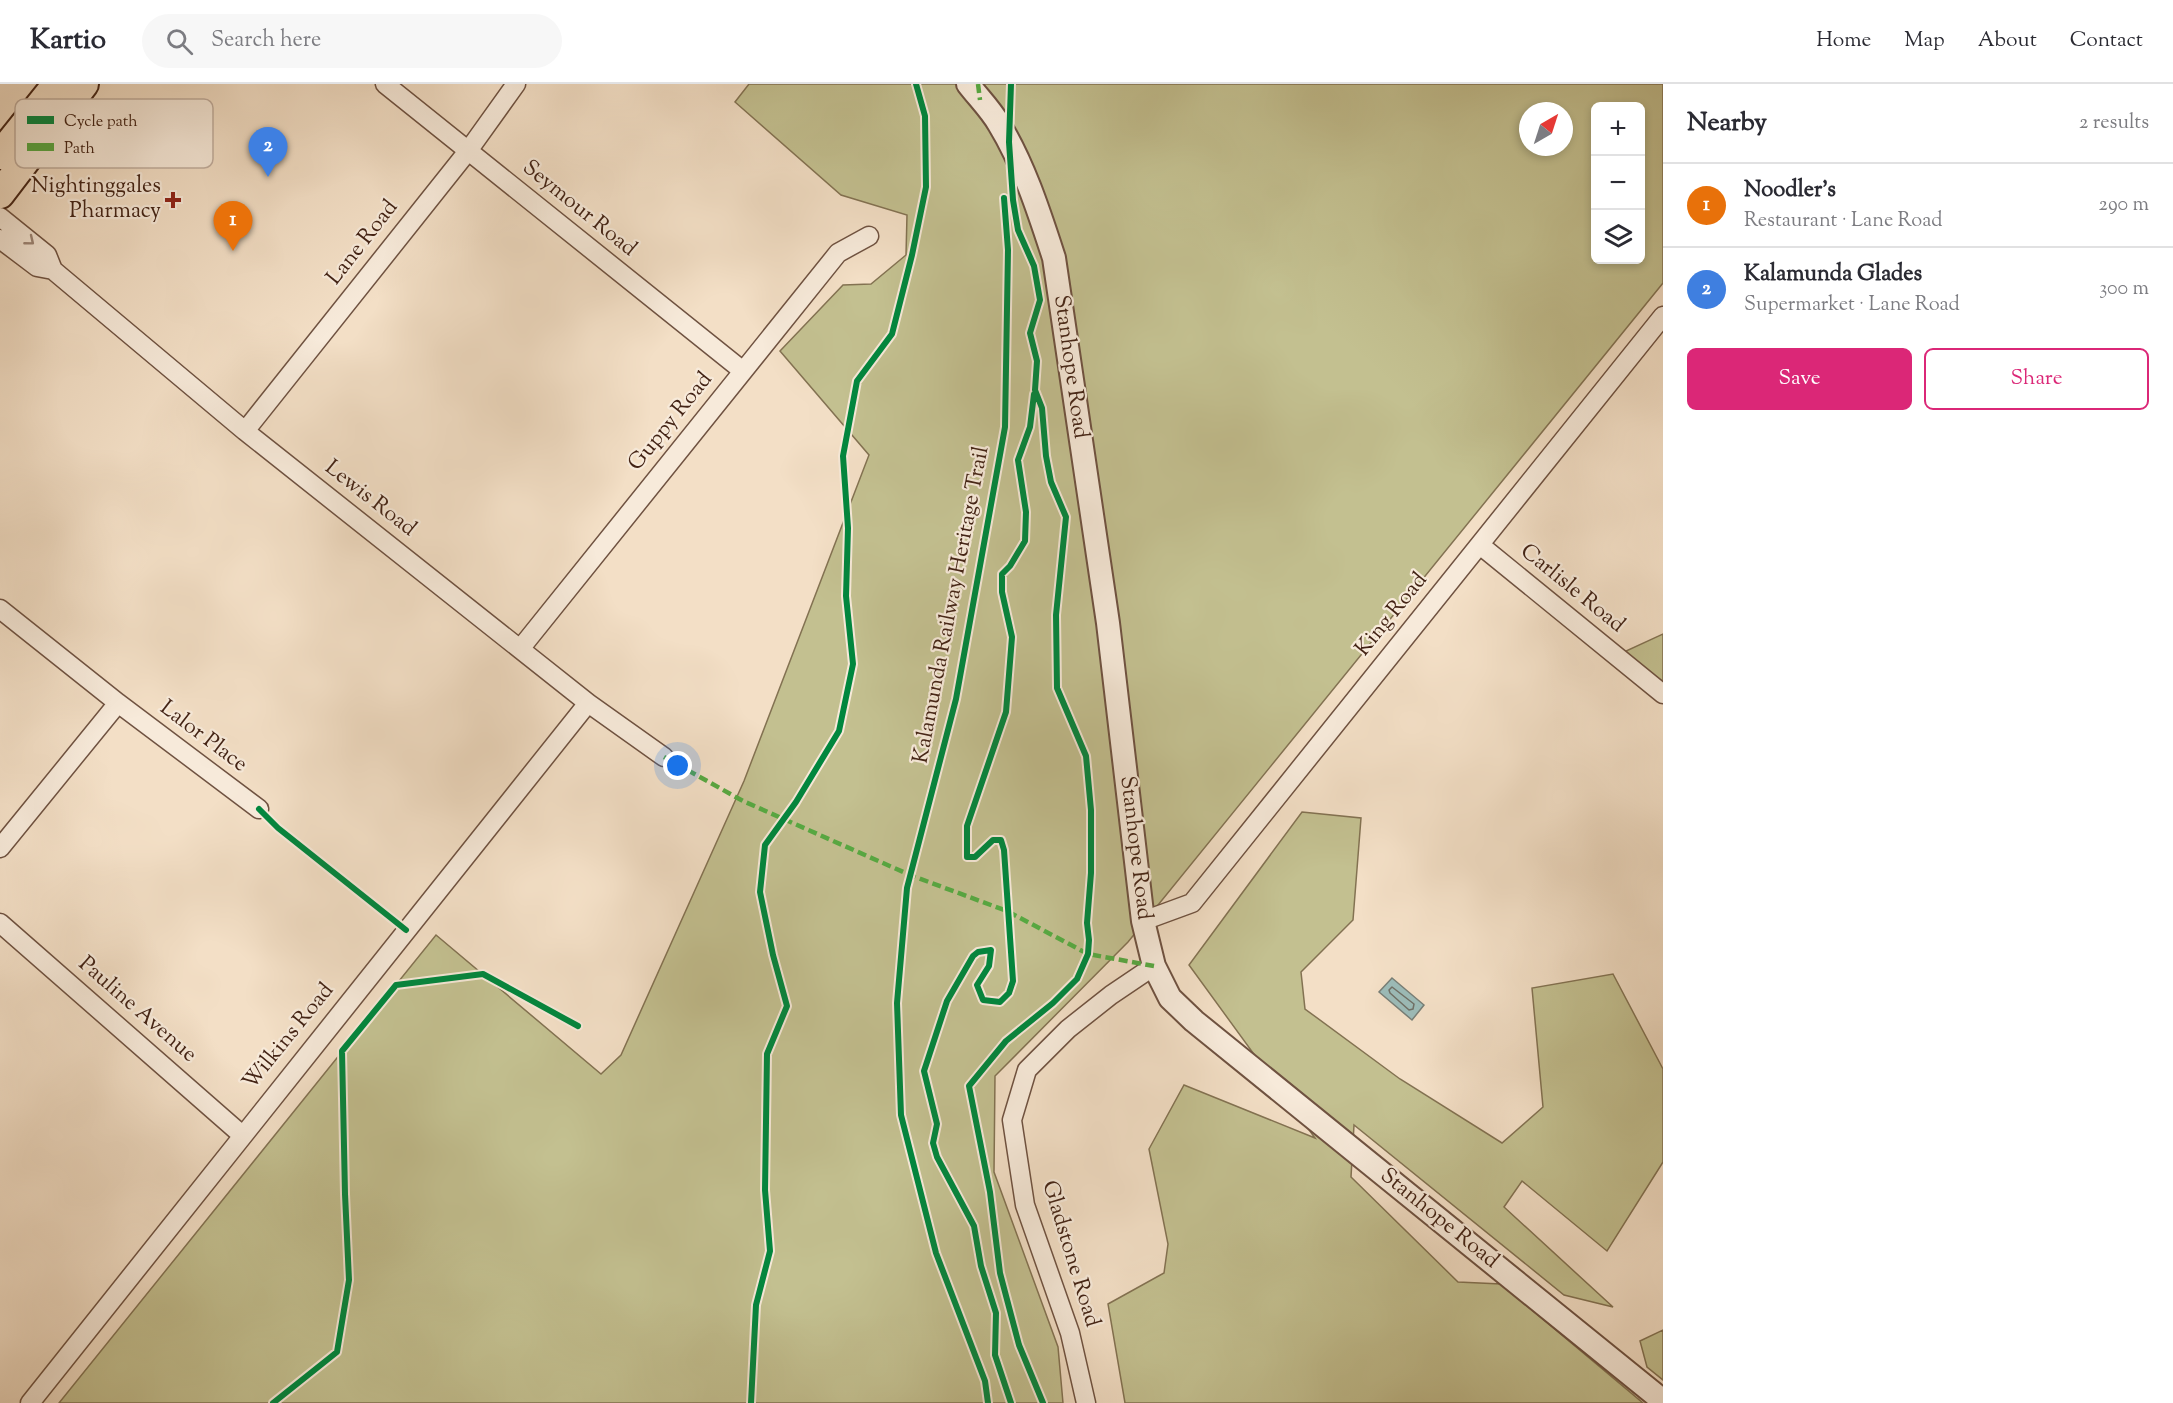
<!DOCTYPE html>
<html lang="en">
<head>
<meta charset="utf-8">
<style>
  body { margin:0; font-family:"Sorts Mill Goudy",serif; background:#f7f7f7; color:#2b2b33 }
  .controls { position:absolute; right:18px; top:18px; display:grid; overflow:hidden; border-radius:9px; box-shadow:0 3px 9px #0003 }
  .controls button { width:54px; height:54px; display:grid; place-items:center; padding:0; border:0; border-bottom:2px solid #e1e1e2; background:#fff; color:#2b2b33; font:30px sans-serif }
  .compass { position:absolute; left:1519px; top:18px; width:54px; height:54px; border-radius:50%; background:#fff; box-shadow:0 3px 9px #0003; rotate:39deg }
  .you { position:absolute; left:678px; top:682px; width:21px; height:21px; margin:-15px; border:4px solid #fff; border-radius:50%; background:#1a73e8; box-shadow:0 0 0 9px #1a73e833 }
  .badge { display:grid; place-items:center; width:39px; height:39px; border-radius:50%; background:#db2777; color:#fff; font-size:20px; font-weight:700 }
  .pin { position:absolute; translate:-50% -50px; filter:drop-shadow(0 2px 3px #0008) }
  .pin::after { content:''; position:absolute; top:32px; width:21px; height:18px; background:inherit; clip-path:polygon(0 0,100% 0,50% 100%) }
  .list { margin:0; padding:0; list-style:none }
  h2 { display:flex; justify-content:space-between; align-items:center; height:78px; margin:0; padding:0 24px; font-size:26px }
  h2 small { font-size:20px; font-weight:400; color:#7c7c81 }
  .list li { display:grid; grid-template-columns:39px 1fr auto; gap:18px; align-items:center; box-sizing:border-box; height:84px; padding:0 24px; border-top:2px solid #e1e1e2 }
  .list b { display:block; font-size:22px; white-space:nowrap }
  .list p { margin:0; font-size:20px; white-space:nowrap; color:#7c7c81 }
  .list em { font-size:20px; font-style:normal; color:#7c7c81 }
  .actions { display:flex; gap:12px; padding:18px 24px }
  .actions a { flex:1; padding:14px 0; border:2px solid #db2777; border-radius:9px; text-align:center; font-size:21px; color:#db2777 }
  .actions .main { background:#db2777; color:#fff }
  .icon { flex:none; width:33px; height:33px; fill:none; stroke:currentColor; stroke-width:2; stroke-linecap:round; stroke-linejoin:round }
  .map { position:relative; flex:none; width:1663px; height:1319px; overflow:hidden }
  header { display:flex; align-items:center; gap:36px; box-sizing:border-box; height:84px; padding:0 30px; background:#fff; border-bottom:2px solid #e1e1e2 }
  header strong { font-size:28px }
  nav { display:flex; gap:33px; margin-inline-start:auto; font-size:21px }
  .search { width:420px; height:54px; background:#f7f7f7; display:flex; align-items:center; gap:15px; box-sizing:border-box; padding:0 21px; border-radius:33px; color:#7c7c81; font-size:22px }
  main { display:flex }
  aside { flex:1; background:#fff }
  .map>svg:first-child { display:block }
  .green { fill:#c3c090; stroke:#837252; stroke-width:1.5; fill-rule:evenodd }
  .water { fill:#9cbcb9; stroke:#787f77; stroke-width:1.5 }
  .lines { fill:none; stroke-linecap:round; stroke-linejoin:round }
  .shore { stroke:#707067; stroke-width:1.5 }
  .minor-casing { stroke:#6f5241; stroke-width:21 }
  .tertiary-casing { stroke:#6f5241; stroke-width:26 }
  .primary-casing { stroke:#432315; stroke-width:32 }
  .minor { stroke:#f7eada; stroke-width:18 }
  .tertiary { stroke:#f7eada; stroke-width:22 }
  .primary { stroke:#f3dfc6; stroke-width:28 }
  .quiet { stroke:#56aa42; stroke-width:4.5; stroke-dasharray:9 4.5; stroke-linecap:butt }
  .cycleway-casing { stroke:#f7eada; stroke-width:10 }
  .cycleway { stroke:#00873e; stroke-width:6 }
  .oneway { stroke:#9d8678 }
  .poi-dot { fill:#8f2418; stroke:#f7eada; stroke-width:2 }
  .labels { text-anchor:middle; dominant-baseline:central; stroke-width:4.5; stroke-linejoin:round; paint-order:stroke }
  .poi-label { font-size:22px; fill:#432315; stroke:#f7eada; text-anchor:end }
  .street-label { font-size:22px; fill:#432315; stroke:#f7eada }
  .key { fill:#f7eada; stroke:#c1ae9f; stroke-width:1.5 }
  .key-label { font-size:16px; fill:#432315 }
</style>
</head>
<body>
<header>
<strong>Kartio</strong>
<div class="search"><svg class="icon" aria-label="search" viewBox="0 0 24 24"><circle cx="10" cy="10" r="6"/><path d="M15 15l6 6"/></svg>Search here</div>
<nav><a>Home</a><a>Map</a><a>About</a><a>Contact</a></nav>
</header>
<main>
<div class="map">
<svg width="1663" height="1319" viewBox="0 0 1663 1319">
  <rect width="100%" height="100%" fill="#f3dfc6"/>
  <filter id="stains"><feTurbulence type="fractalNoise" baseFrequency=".00333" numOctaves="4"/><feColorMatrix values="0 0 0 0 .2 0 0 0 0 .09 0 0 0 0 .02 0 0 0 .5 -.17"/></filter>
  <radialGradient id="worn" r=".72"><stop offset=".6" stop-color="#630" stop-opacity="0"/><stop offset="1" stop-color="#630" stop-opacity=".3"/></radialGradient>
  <path class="green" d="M 749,0 L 1663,0 L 1663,199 L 1128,858 L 995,992 L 994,1088 L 1058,1263 L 1063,1319 L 59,1319 L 436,851 L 601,990 L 621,971 L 744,697 L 869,371 L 780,267 L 843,201 L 871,200 L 906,171 L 907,131 L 841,111 L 735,18 ZM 1596,22 L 1640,22 L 1640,176 L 1596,176 ZM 1528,27 L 1564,27 L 1564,63 L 1528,63 Z
    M 1663,550 L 1663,615 L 1626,567 Z
    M 1302,728 L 1361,734 L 1353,836 L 1301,888 L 1305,925 L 1400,995 L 1502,1059 L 1543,1023 L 1532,904 L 1613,890 L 1663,985 L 1663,1078 L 1607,1167 L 1522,1097 L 1504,1123 L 1613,1223 L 1564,1211 L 1354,1041 L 1351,1093 L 1458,1198 L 1501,1200 L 1643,1319 L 1125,1319 L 1108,1220 L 1164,1189 L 1168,1160 L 1149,1065 L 1184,1001 L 1315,1054 L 1189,881 Z
    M 1663,1246 L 1663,1296 L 1647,1283 L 1640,1257 Z"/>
  <path class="water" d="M 1392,894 L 1424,921 L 1412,936 L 1379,908 Z"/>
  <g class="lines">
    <path class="shore" d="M 1392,903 L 1414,920 L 1413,925 L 1409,926 L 1390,909 L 1389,906 Z"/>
    <defs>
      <path id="minor" d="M 385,0 L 743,287
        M 0,133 L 47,171 L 53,186 L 245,347 L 588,619 L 664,673
        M 0,155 L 37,183 L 53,186
        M 245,347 L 468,67 L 516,0
        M 1480,461 L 1663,610
        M 0,525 L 118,619 L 259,725
        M 520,565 L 838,169 L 869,152
        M 0,764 L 118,619
        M 1143,837 L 1192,819 L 1663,232
        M 0,839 L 242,1051
        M 30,1319 L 588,619
        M 1086,1319 L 1070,1249 L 1025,1121 L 1012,1036 L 1027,986 L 1068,945 L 1111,911 L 1154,882"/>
      <path id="tertiary" d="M 968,0 C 978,13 991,26 999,40 C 1024,81 1039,128 1054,174 L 1108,539 L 1143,837 L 1154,882 L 1170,914 L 1194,937 L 1663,1317"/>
      <path id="primary" d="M 0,71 L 57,0
        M 0,110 L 84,0"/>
    </defs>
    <use href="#minor" class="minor-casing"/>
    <use href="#tertiary" class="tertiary-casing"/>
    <use href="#primary" class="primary-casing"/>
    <use href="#minor" class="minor"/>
    <use href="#tertiary" class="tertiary"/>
    <use href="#primary" class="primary"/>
    <path class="quiet" d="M 978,0 L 980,16
      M 664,673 L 743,717 L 910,791 L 1007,827 L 1088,870 L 1154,882"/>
    <defs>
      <path id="cycleway" d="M 1011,0 L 1009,58 L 1013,116 L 1018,146 L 1034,182 L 1040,216 L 1030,249 L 1037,277 L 1035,306 L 1042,324 L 1046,372 L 1051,398 L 1066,433 L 1056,531 L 1057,604 L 1086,672 L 1091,726 L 1091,789 L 1087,839 L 1089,856 L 1088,870 L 1077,895 L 1053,919 L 1006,957 L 969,1002 L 990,1108 L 1000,1189 L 1019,1261 L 1043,1319
        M 259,725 L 278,744 L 406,846
        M 273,1319 L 337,1268 L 349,1196 L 345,1110 L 342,967 L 396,901 L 483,890 L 578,942
        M 751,1319 L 756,1221 L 770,1167 L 765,1106 L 767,970 L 787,922 L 773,871 L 760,808 L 765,761 L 796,718 L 839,647 L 853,580 L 846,512 L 848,444 L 843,372 L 857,297 L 892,250 L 912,171 L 926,103 L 925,32 L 916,0
        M 988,1319 L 985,1297 L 936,1169 L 901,1031 L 897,919 L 907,804 L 956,615 L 1005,343 L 1008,166 L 1004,114
        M 1011,1319 L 995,1271 L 996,1229 L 981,1182 L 974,1142 L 937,1073 L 933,1059 L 937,1040 L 924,987 L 947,917 L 973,872 L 978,868 L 991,866 L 989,882 L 977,901 L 983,916 L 1000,918 L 1009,909 L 1013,897 L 1004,766 L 1001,756 L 993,756 L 975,773 L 967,773 L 967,742 L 1006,628 L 1012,553 L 1002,508 L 1002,490 L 1010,482 L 1025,457 L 1026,428 L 1018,376 L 1030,343 L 1034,310"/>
    </defs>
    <use href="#cycleway" class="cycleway-casing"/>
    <use href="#cycleway" class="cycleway"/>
  </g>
  <defs><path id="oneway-chevron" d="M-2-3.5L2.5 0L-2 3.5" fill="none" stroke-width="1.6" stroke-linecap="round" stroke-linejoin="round" transform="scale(1.5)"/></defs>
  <use class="oneway" href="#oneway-chevron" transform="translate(30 157) rotate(39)"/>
  <path class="poi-dot" d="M170 107h6v6h6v6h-6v6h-6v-6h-6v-6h6z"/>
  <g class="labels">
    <g class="poi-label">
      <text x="161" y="103">Nightinggales<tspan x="161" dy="25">Pharmacy</tspan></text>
    </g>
    <g class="street-label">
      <text transform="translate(579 125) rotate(39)">Seymour Road</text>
      <text transform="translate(363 159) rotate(-52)">Lane Road</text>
      <text transform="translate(1070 283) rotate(82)">Stanhope Road</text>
      <text transform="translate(671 338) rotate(-51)">Guppy Road</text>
      <text transform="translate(370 415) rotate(38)">Lewis Road</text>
      <text transform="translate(1572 505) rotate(39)">Carlisle Road</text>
      <text transform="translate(952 521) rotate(-79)">Kalamunda Railway Heritage Trail</text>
      <text transform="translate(1392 531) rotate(-51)">King Road</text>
      <text transform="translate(203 653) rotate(37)">Lalor Place</text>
      <text transform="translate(1135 764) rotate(83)">Stanhope Road</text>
      <text transform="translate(137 926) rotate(41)">Pauline Avenue</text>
      <text transform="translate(289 953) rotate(-51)">Wilkins Road</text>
      <text transform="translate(1439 1135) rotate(39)">Stanhope Road</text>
      <text transform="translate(1070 1170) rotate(73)">Gladstone Road</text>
    </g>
  </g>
  <rect x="15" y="15" width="198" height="69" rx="9" class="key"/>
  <rect x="27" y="32" width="27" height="8" fill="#00873e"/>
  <rect x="27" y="59" width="27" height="8" fill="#56aa42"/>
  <g class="key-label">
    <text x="64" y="42">Cycle path</text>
    <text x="64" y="69">Path</text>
  </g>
  <rect width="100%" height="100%" filter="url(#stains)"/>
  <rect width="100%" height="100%" fill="url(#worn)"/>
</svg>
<div class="controls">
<button>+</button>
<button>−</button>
<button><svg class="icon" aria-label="layers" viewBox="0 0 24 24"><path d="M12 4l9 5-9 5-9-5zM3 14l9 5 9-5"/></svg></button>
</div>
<svg class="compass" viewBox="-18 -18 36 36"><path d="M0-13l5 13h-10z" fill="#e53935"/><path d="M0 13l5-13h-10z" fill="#7c7c81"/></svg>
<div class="you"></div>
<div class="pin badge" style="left:233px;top:167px;background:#e8710a">1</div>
<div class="pin badge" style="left:268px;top:93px;background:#3f7fe0">2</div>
</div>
<aside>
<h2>Nearby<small>2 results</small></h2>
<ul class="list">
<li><span class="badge" style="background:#e8710a">1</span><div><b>Noodler's</b><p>Restaurant · Lane Road</p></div><em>290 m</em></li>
<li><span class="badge" style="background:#3f7fe0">2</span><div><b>Kalamunda Glades</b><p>Supermarket · Lane Road</p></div><em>300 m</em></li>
</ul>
<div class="actions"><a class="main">Save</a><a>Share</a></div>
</aside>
</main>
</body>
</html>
